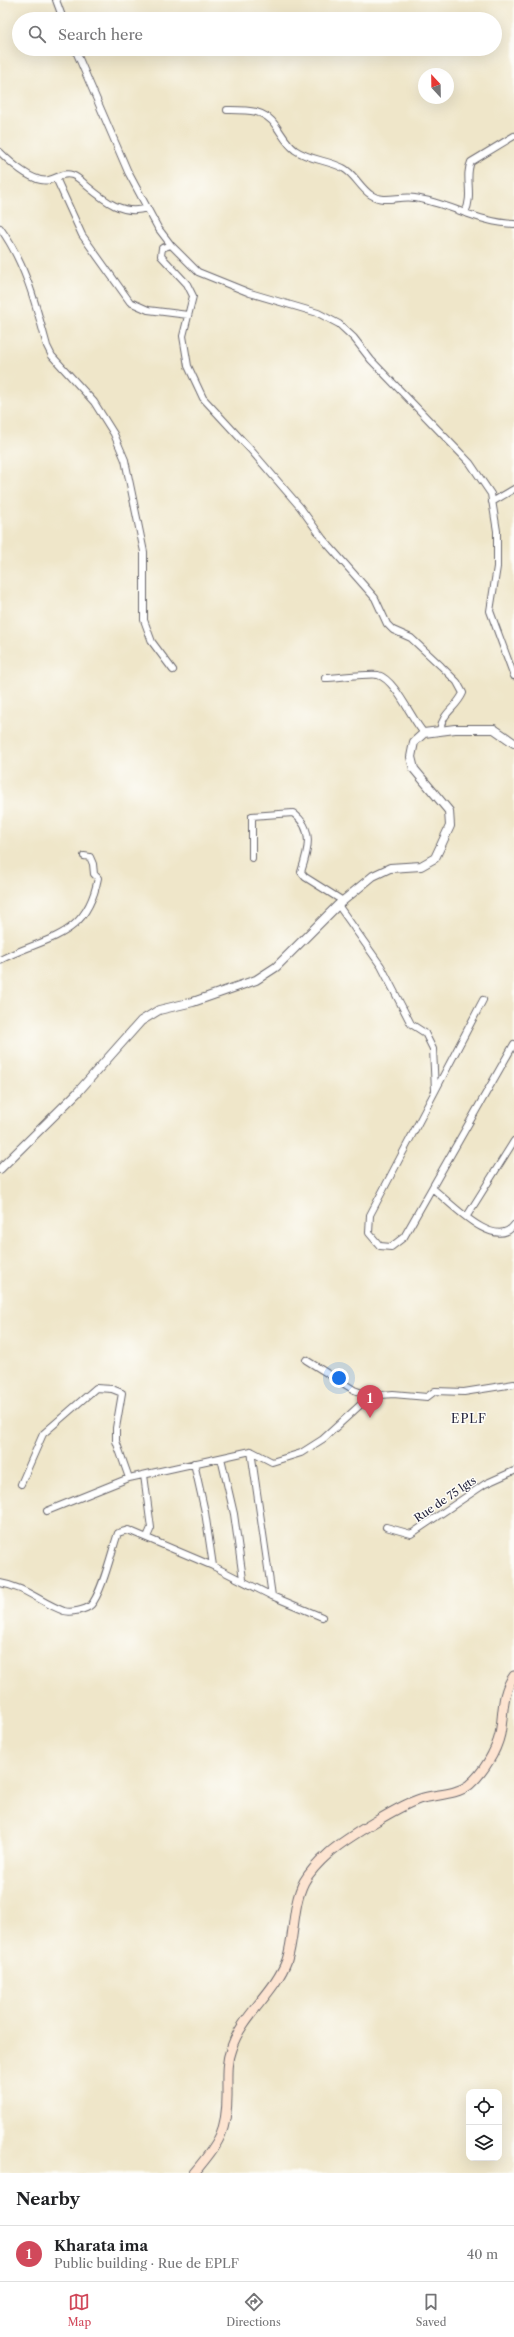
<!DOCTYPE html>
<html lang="en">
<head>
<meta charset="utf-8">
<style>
  body { margin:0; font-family:"Libre Caslon Text",serif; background:#f2f2f2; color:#202124 }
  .controls { position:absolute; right:12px; bottom:12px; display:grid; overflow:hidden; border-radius:8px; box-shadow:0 4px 16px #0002 }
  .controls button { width:36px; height:36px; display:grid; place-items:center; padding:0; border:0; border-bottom:1px solid #e0e0e0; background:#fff; color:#202124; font:20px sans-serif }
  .compass { position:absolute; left:418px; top:68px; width:36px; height:36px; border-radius:50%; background:#fff; box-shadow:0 4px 16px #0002; rotate:338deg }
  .you { position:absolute; left:339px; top:1378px; width:14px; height:14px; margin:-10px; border:3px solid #fff; border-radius:50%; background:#1a73e8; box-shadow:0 0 0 6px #1a73e833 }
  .badge { display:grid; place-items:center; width:26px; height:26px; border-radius:50%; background:#d1495b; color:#fff; font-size:13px; font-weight:700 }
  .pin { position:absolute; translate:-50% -33px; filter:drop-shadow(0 1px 2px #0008) }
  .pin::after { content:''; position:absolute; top:21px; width:14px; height:12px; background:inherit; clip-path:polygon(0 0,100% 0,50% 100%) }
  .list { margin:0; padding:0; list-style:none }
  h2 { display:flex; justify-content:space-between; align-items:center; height:52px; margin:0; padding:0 16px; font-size:17px }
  h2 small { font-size:13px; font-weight:400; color:#757577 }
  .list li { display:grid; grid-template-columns:26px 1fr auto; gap:12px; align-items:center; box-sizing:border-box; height:56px; padding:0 16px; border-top:1px solid #e0e0e0 }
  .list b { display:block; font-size:15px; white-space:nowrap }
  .list p { margin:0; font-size:13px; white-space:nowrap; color:#757577 }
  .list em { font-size:13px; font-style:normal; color:#757577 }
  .icon { flex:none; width:22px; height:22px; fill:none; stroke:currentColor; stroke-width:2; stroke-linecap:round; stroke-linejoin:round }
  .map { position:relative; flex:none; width:514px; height:2173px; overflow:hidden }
  .search { position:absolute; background:#fff; box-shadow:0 4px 16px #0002; left:12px; right:12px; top:12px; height:44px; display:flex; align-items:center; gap:10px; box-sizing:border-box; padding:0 14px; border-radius:22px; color:#757577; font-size:15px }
  .sheet { height:108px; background:#fff }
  nav { display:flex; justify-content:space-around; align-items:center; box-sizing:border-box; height:56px; border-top:1px solid #e0e0e0; background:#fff; font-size:11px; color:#757577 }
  nav a { display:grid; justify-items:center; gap:2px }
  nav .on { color:#d1495b }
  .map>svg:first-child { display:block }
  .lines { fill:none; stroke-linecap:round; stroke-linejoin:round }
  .minor-casing { stroke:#6a676d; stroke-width:8 }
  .tertiary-casing { stroke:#6a676d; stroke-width:10 }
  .secondary-casing { stroke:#6a676d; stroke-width:11 }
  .minor { stroke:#fff; stroke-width:6 }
  .tertiary { stroke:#fff; stroke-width:8 }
  .secondary { stroke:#fde4d1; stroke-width:9 }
  .labels { text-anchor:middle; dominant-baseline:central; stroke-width:3; stroke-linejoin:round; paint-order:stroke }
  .street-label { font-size:11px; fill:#22223b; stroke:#fdfcf7 }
  .neighbourhood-label { font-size:12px; letter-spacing:1px; fill:#22223b; stroke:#fdfcf7 }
</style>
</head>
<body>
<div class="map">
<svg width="514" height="2173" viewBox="0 0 514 2173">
  <rect width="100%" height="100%" fill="#fdfcf7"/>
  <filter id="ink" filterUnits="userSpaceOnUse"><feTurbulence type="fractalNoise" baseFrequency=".025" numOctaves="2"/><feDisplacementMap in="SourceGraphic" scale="8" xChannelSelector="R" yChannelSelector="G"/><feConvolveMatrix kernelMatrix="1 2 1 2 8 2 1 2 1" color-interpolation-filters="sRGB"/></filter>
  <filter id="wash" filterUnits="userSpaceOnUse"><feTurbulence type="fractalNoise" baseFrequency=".012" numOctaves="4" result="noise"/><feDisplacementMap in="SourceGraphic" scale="16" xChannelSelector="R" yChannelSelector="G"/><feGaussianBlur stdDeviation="0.9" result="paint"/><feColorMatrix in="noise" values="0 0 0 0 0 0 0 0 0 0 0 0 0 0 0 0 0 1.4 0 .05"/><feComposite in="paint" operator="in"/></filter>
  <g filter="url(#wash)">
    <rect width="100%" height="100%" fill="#efe6c9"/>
  </g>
  <g filter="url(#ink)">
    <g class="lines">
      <defs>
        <path id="minor" d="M 56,0 L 63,19
          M 75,49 L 128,172 L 158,228 L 171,245 L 198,272 L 250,293 L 318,313 L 339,324 L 354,338 L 371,360 L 470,463 L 491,494 L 497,531 L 497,567 L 490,611 L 514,676
          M 227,110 C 246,110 265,109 276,126 C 282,134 286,143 295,150 C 309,160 328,160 343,168 C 354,173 360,188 371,195 C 385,204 400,195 415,198 C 449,203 479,223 514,224
          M 0,152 C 10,162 34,184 49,180 C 58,178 63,172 72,175 C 78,177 83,182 87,186 C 105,201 123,216 147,208
          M 56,178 L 82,235 L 130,302 L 148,310 L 188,315
          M 465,213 C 474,195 464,177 471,162 L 514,136
          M 0,228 C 25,262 36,305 47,346 L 52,356 L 94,402 L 114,434 L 125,460 L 144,552 L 144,620 L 152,642 L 173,670
          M 171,245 L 162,248 L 161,256 L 187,284 L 193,296 L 183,336 L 188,366 L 203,398 L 250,449 L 300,507 L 323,539 L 375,598 L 387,624 L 393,630 L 411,638 L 441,666 L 457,682 L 463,693 C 456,709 443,711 440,730 L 444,730
          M 492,502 L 514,489
          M 325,678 C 336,678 370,673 378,675 C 396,680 411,719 424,733
          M 252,858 L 252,816 L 293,813 C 315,829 308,851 301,872 L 305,877 L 343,901
          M 338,905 L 381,966 L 411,1024 L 425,1033 L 433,1049 L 435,1090
          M 0,960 C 46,936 86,940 98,878 L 94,874 L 93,864 L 90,857 L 84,856
          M 483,1000 L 370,1215 L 369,1233 L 380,1246 L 391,1247 L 404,1237 L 514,1044
          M 432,1188 C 449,1201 495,1252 514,1225
          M 467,1216 L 514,1141
          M 306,1360 L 354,1390 L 370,1396 L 393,1394 L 427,1397 L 435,1391 L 464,1392 L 514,1384
          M 251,1451 L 272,1462 L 301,1453 L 323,1439 L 370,1396
          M 221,1458 L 234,1514 L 243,1579
          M 194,1463 L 205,1512 L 213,1566
          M 144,1475 L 151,1528 L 147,1537
          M 21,1484 L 43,1434 L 96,1388 L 112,1389 L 122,1393 L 116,1428 L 116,1441 L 129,1478
          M 47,1511 L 129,1478 L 251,1451 L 272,1596
          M 386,1527 L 411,1534 L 485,1484 L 514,1471
          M 0,1583 C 26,1587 41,1603 64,1611 C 71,1613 86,1610 91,1605 C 102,1593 112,1550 118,1533 L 128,1530 L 213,1566 L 272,1596 L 322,1617"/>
        <path id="tertiary" d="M 0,1169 L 77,1093 L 141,1021 L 159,1010 L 193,1002 L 256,980 L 276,967 L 338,905 L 373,876 L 390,868 L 421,866 L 435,858 L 450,826 L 449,811 L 414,769 L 411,757 L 414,742 L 424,733 L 455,729 L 494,729 L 514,743"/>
        <path id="secondary" d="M 194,2173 C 219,2143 228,2131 227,2090 C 227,2076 226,2062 231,2049 C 242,2015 275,1993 287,1960 C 295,1935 292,1906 304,1882 C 310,1871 320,1861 329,1853 C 345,1839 403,1803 423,1798 C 438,1794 456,1795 469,1785 C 483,1773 496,1752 500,1734 C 504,1713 501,1694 514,1676"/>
      </defs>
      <use href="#minor" class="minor-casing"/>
      <use href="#tertiary" class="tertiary-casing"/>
      <use href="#secondary" class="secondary-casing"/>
      <use href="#minor" class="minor"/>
      <use href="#tertiary" class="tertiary"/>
      <use href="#secondary" class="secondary"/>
    </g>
  </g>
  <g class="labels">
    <g class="street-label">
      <text transform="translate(445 1499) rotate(-34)">Rue de 75 lgts</text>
    </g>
    <g class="neighbourhood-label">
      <text x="469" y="1418">EPLF</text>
    </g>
  </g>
</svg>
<div class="controls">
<button><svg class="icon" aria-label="locate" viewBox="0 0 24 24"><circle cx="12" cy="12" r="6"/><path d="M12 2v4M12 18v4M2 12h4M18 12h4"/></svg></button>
<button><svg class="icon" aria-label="layers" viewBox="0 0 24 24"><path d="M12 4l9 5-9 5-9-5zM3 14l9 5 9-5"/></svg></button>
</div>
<svg class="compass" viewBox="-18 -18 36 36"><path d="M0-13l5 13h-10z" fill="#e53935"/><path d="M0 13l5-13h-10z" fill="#757577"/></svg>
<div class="you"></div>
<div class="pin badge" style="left:370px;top:1418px">1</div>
<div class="search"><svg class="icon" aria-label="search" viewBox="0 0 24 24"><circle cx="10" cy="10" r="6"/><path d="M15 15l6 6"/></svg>Search here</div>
</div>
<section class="sheet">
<h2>Nearby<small></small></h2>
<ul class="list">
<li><span class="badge">1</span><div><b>Kharata ima</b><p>Public building · Rue de EPLF</p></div><em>40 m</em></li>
</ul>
</section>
<nav>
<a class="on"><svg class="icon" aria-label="map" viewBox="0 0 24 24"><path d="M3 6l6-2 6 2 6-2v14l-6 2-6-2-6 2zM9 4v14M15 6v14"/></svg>Map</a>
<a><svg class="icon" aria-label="directions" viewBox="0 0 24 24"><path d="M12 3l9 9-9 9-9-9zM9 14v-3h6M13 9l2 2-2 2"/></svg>Directions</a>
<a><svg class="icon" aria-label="saved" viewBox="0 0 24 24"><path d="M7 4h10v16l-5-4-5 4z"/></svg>Saved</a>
</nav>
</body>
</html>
